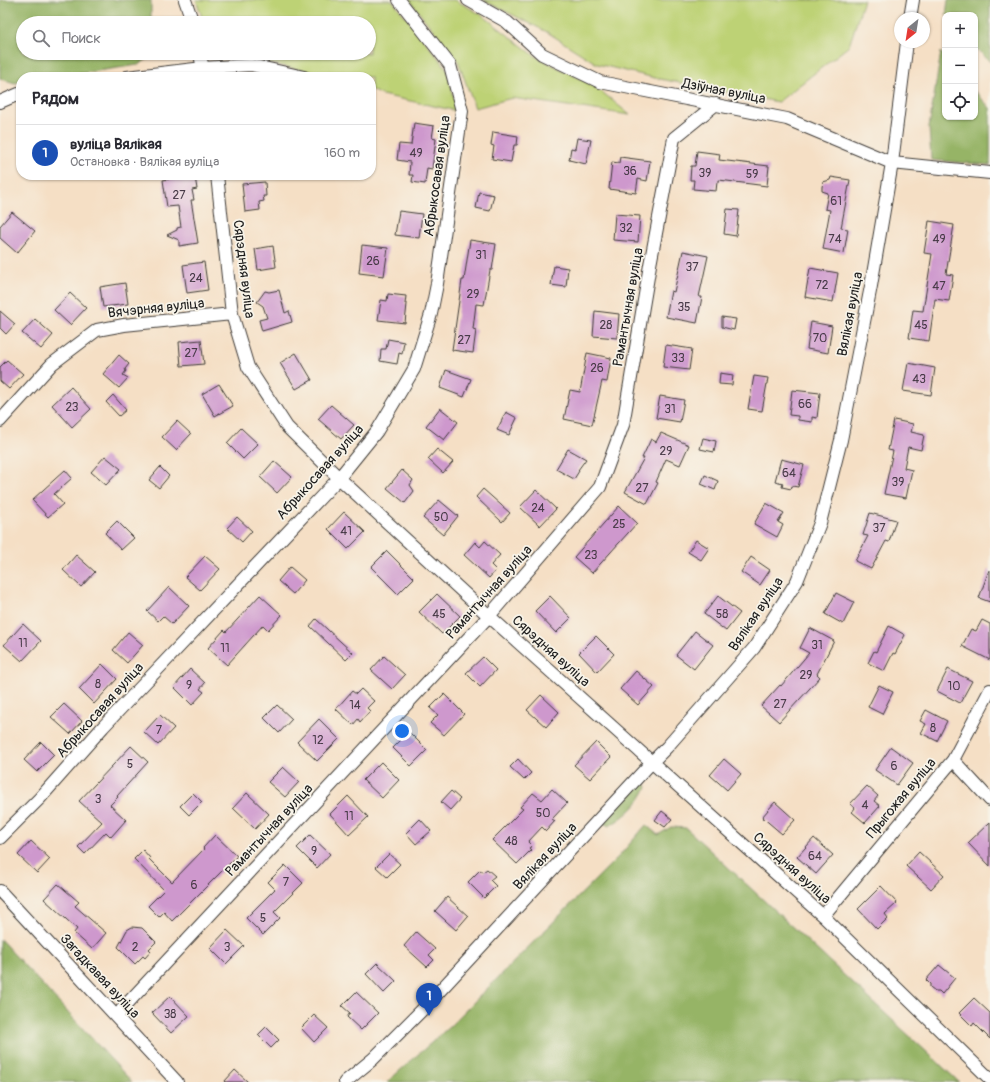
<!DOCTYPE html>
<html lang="ru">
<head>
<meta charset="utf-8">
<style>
  body { margin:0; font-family:Pangolin,sans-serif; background:#f7f7f7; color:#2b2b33 }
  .controls { position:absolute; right:12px; top:12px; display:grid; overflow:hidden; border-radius:8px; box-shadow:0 1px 3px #0004 }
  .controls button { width:36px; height:36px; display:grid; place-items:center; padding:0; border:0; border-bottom:1px solid #e1e1e2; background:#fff; color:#2b2b33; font:20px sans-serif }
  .compass { position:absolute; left:894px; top:12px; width:36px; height:36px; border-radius:50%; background:#fff; box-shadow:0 1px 3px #0004; rotate:210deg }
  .you { position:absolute; left:402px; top:731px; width:14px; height:14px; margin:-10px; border:3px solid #fff; border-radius:50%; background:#1a73e8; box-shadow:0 0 0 6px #1a73e833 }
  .badge { display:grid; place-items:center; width:26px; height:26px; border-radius:50%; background:#b5179e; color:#fff; font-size:13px; font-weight:700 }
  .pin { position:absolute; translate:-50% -33px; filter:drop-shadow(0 1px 2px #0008) }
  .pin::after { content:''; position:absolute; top:21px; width:14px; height:12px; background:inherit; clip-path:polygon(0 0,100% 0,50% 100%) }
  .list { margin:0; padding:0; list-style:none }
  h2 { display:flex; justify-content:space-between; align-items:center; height:52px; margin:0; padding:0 16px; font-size:17px }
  h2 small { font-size:13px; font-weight:400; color:#7c7c81 }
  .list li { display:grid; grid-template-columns:26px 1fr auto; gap:12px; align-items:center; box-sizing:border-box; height:56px; padding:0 16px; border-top:1px solid #e1e1e2 }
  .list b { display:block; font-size:15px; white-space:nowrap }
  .list p { margin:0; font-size:13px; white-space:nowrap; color:#7c7c81 }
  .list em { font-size:13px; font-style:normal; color:#7c7c81 }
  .icon { flex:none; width:22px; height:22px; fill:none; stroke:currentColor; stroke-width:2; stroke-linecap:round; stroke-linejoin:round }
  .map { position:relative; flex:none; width:990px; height:1082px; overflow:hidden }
  .search { position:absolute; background:#fff; box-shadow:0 1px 3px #0004; left:16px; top:16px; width:360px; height:44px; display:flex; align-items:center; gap:10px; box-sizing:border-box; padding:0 14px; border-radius:22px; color:#7c7c81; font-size:15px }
  .panel { position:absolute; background:#fff; box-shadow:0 1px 3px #0004; left:16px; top:72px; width:360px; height:108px; border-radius:16px }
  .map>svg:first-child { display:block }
  .green { fill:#bdd275; stroke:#6c7748 }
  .forest { fill:#96b466; stroke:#596841 }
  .building { fill:#ce98cd }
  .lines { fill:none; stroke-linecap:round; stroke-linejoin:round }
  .minor-casing { stroke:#3d3935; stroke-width:14 }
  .minor { stroke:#fff; stroke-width:12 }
  .labels { text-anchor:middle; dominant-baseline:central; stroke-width:3.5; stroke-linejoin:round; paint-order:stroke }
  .number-label { font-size:12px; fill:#483b48 }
  .street-label { font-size:14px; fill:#1c1c1c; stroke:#f7f3e8 }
</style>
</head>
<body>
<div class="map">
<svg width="990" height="1082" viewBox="0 0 990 1082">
  <rect width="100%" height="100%" fill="#f7f3e8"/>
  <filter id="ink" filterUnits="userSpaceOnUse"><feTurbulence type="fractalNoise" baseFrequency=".025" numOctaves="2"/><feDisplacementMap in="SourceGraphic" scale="8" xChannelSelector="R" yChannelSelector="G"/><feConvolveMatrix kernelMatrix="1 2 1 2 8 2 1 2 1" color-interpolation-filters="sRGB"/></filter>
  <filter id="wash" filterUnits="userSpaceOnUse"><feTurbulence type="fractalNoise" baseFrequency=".012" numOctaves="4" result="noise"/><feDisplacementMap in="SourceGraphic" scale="16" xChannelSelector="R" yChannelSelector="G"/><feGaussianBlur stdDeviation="0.9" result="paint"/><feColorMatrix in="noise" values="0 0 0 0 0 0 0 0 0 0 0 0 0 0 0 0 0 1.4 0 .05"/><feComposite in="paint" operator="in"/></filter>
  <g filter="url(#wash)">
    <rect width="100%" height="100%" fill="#f5dfc5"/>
    <path class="green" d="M 196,0 L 392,0 L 447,69 L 457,111 L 382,95 L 371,90 L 371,77 L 333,77 L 222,53 L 369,53 L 369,23 L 204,23 Z
      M 409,0 L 455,0 L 482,15 L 535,56 L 596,87 L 630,115 L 512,98 L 475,108 L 458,61 Z
      M 483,0 L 864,0 L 849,46 L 778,102 L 655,78 L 597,64 L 547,32 Z"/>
    <path class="forest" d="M 0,0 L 151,0 L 151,20 L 169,23 L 23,23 L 23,53 L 157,53 L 138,65 L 57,77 L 21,77 L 21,82 L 15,83 L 0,79 Z
      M 948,0 L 990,0 L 990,62 L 975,47 L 975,15 L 946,15 Z
      M 941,52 L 945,57 L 945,117 L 975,117 L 975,91 L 990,108 L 990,165 L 931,160 L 929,127 Z
      M 643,779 L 647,787 C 639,805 626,816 609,826 L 600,821 Z
      M 646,825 L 658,835 L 671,827 L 686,828 L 959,1082 L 387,1082 L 449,1027 L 620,855 Z
      M 0,939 L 132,1082 L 0,1082 Z"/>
    <g id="blocks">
      <path class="building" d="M 414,123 L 434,126 L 432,138 L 436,139 L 432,169 L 427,168 L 425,184 L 412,182 L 413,175 L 409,175 L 410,162 L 397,160 L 399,144 L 411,145 Z
        M 493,132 L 518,136 L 517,145 L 514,145 L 511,162 L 492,159 L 494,146 L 491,145 Z
        M 577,138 L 591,140 L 586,164 L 569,160 L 571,148 L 575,149 Z
        M 697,151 L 720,154 L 719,160 L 769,166 L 767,186 L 719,180 L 719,182 L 717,182 L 716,191 L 693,189 L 694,180 L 690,180 L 691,166 L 695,166 Z
        M 620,157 L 650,161 L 647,181 L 638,179 L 636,193 L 609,189 L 612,162 L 619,163 Z
        M 169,175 L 190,175 L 191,177 L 195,177 L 197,189 L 192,190 L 194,200 L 191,200 L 198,243 L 179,246 L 179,240 L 167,235 L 177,230 L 177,228 L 181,227 L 178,206 L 167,207 L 163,180 L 169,179 Z
        M 831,177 L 850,180 L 841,228 L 848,229 L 844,253 L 823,249 L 830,210 L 825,209 L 828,193 L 822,191 L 822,187 L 823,182 L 830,180 Z
        M 265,182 L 266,196 L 263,196 L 264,201 L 259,202 L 260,210 L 245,212 L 242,184 Z
        M 479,192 L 494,195 L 490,211 L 476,208 Z
        M 727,209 L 739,210 L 736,236 L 724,234 Z
        M 399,211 L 422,214 L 419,238 L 395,235 Z
        M 12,212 L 35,231 L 17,253 L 0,238 L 0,226 Z
        M 615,214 L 640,216 L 638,242 L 613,240 Z
        M 929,221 L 954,225 L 946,274 L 953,275 L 949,301 L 935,299 L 929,341 L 909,338 L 913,310 L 923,311 L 932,254 L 924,253 Z
        M 470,240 L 496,244 L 492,270 L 490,270 L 484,305 L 476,304 L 473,329 L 476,330 L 473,353 L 452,350 L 462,280 L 464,280 Z
        M 362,245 L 388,248 L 384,276 L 359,273 Z
        M 273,246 L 276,267 L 258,270 L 255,249 Z
        M 683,251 L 708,256 L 699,297 L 702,297 L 697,323 L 666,317 L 671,291 L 674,292 Z
        M 204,262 L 208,290 L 187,293 L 183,265 Z
        M 554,266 L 568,268 L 566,287 L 551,285 Z
        M 810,268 L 838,273 L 833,302 L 805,297 Z
        M 125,283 L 128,304 L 103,307 L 100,287 Z
        M 279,290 L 285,313 L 289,311 L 292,322 L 262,331 L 259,320 L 267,318 L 263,306 L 257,302 L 265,291 L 269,292 Z
        M 70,293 L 86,308 L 70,325 L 54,310 Z
        M 388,294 L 406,296 L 405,304 L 407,304 L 405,323 L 378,320 L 381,300 L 387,301 Z
        M 0,311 L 15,324 L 6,334 L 0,328 Z
        M 595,311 L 619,314 L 617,338 L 593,336 Z
        M 722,317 L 736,319 L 734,330 L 722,327 Z
        M 35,319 L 53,335 L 41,349 L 22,333 Z
        M 811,322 L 832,326 L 828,353 L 807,349 Z
        M 388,339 L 404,342 L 402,354 L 399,353 L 397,364 L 380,361 L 381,349 L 386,349 Z
        M 201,340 L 204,364 L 181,366 L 179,342 Z
        M 666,345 L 692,349 L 689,370 L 663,367 Z
        M 296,353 L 312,380 L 296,389 L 280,363 Z
        M 587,353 L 611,358 L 607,382 L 602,381 L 592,425 L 564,419 L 570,390 L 580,392 Z
        M 119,355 L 129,364 L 125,369 L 126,371 L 123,375 L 128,378 L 119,388 L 103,374 Z
        M 7,360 L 23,374 L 9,389 L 0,381 L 0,367 Z
        M 908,363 L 935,368 L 931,395 L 903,391 Z
        M 446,370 L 471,379 L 464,397 L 440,388 Z
        M 720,373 L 733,375 L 732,385 L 719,384 Z
        M 754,376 L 768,378 L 762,411 L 748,409 Z
        M 219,384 L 233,406 L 215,416 L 202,394 Z
        M 71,387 L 91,409 L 72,427 L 52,405 Z
        M 792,390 L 820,393 L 817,418 L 812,417 L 812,422 L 798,420 L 798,416 L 789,415 Z
        M 113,395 L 126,410 L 119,416 L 106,402 Z
        M 660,396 L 684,400 L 680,422 L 656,418 Z
        M 331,405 L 354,425 L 341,439 L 318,419 Z
        M 440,408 L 458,422 L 444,440 L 426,426 Z
        M 506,412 L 517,418 L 509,435 L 497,430 Z
        M 894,420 L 913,424 L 911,432 L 924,435 L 921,450 L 908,447 L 904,468 L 912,470 L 906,498 L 884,494 L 893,451 L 888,450 Z
        M 177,421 L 191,434 L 176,450 L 162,437 Z
        M 241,428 L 258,444 L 243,459 L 227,443 Z
        M 661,433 L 689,445 L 680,465 L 666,459 L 656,482 L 658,483 L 647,504 L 625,492 L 644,458 L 642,458 L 651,439 L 656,442 Z
        M 703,438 L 716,441 L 714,452 L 700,449 Z
        M 437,449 L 453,462 L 443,473 L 428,459 Z
        M 568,449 L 586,459 L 578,470 L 579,471 L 574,479 L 556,469 Z
        M 105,456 L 121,469 L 106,485 L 91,472 Z
        M 781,459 L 804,465 L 798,487 L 792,486 L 791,489 L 782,487 L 783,483 L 775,481 Z
        M 274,461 L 292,477 L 277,493 L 260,477 Z
        M 160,467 L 169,476 L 159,488 L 149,480 Z
        M 65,470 L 72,478 L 54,494 L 63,504 L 48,517 L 32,500 Z
        M 402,470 L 413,480 L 410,485 L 414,491 L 405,503 L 387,488 Z
        M 705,475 L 718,481 L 715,490 L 701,484 Z
        M 483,489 L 510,513 L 502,522 L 476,497 Z
        M 536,490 L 556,509 L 540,526 L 520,507 Z
        M 439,500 L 458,516 L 443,535 L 423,518 Z
        M 766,503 L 784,513 L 778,522 L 783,525 L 777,537 L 754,524 Z
        M 619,506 L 637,523 L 592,573 L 574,557 Z
        M 344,512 L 365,532 L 348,549 L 328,529 Z
        M 870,513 L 896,520 L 889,542 L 886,541 L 871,569 L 855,561 L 868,536 L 863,535 Z
        M 237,517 L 252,531 L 242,542 L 227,528 Z
        M 117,521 L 134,538 L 121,550 L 105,533 Z
        M 696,540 L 709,548 L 701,560 L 688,552 Z
        M 485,541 L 500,555 L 491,565 L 496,570 L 489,578 L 464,555 L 475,542 L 480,547 Z
        M 387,551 L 414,578 L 398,594 L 371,567 Z
        M 76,555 L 95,572 L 81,587 L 63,570 Z
        M 205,556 L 220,569 L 200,590 L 185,577 Z
        M 751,557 L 770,570 L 760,585 L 741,572 Z
        M 290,567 L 305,580 L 293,594 L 278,581 Z
        M 989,570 L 990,570 L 990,602 L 979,598 Z
        M 169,587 L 189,606 L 172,624 L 163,616 L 158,621 L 147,611 Z
        M 836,593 L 854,602 L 843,624 L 825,614 Z
        M 437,594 L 460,616 L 442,634 L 419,612 Z
        M 260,595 L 282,615 L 268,630 L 263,625 L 227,665 L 208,648 L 224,630 L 226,632 Z
        M 550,596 L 571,618 L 556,633 L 535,611 Z
        M 718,596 L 740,613 L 726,631 L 704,614 Z
        M 316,619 L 353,653 L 346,660 L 310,626 Z
        M 982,620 L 990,624 L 990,660 L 962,646 L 971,629 L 976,631 Z
        M 23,624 L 41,641 L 22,661 L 4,645 Z
        M 889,626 L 905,635 L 895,654 L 893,653 L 884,671 L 868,663 L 874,651 L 876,652 Z
        M 810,628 L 834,641 L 817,674 L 820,677 L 779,722 L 761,706 L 780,685 L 781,686 L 809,653 L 800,648 Z
        M 695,631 L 713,645 L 694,669 L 676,655 Z
        M 128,632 L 143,645 L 127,663 L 113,650 Z
        M 596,636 L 614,654 L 597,672 L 579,653 Z
        M 384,656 L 405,675 L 392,689 L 371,670 Z
        M 483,657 L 496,670 L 480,687 L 466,673 Z
        M 102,664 L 117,679 L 94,704 L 79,689 Z
        M 190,669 L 205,683 L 200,689 L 204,692 L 192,705 L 174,687 Z
        M 948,669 L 972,681 L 960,703 L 937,691 Z
        M 636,671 L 654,687 L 638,705 L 620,689 Z
        M 879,685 L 893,692 L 882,714 L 868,707 Z
        M 361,689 L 374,701 L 367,708 L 370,711 L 360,722 L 358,719 L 353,725 L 336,709 L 352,691 L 356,694 Z
        M 444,694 L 464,714 L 444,735 L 430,723 L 438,715 L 430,708 Z
        M 541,695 L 559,712 L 546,727 L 527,710 Z
        M 64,704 L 82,721 L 70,734 L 51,717 Z
        M 277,705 L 292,719 L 279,733 L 264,718 Z
        M 926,710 L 947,721 L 937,741 L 921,733 L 926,724 L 920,721 Z
        M 160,715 L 174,728 L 158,745 L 144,732 Z
        M 319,719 L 339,739 L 317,761 L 297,742 Z
        M 409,732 L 427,750 L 411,766 L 393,748 Z
        M 41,742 L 54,755 L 37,772 L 24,760 Z
        M 596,742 L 611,757 L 590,779 L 574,765 Z
        M 131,746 L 148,762 L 117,796 L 118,797 L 110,805 L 126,820 L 111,837 L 106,832 L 85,854 L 78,847 L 102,822 L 79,801 Z
        M 891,747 L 913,763 L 897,785 L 875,770 Z
        M 518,759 L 531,773 L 524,780 L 510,767 Z
        M 724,759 L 741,774 L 727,790 L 710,775 Z
        M 381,762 L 399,780 L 382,798 L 363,780 Z
        M 283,767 L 299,782 L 285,797 L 268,782 Z
        M 867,786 L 878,796 L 874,801 L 880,806 L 865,823 L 852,812 L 855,808 L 850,804 Z
        M 552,789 L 567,803 L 552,819 L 555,821 L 546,831 L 542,827 L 528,842 L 532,846 L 529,848 L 531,850 L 517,864 L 492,840 L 523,809 L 520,807 L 533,793 L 542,800 Z
        M 451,791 L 460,799 L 450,810 L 441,802 Z
        M 193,793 L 202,802 L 189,815 L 180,806 Z
        M 247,793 L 269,814 L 255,829 L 233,808 Z
        M 348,796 L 368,817 L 349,835 L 330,814 Z
        M 775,802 L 795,820 L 782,834 L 762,817 Z
        M 662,811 L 672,819 L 665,827 L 655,820 Z
        M 420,819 L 431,831 L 416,844 L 406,833 Z
        M 990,822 L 990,866 L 968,843 Z
        M 215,835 L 237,856 L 172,921 L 164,912 L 159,917 L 148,906 L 164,890 L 134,859 L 143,850 L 150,858 L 149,859 L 172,882 L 204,849 L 203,848 Z
        M 310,835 L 330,854 L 317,868 L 297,848 Z
        M 814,838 L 833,855 L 816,874 L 797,857 Z
        M 31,841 L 50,859 L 37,873 L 18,855 Z
        M 919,852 L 944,875 L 931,889 L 906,866 Z
        M 389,854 L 400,864 L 387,877 L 376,867 Z
        M 285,865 L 303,883 L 274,912 L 280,918 L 263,935 L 246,918 L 275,889 L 268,882 Z
        M 487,869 L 495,876 L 490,880 L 496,886 L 484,898 L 468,882 L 480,870 L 483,872 Z
        M 58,884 L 79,902 L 75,906 L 106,933 L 92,949 L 74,933 L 77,929 L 44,899 Z
        M 881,886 L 897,903 L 885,914 L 888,918 L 877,929 L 858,909 Z
        M 447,897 L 468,916 L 456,930 L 435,911 Z
        M 132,927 L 142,928 L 156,942 L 149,949 L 151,951 L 145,958 L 143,956 L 135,964 L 118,947 L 127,930 Z
        M 227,930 L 244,946 L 226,964 L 210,948 Z
        M 416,932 L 435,949 L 429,955 L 434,960 L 427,967 L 404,946 Z
        M 377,963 L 396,981 L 384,993 L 366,974 Z
        M 939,965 L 955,978 L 942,994 L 939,991 L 935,991 L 930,987 L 930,984 L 926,980 Z
        M 356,992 L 378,1013 L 361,1030 L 347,1017 L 350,1013 L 342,1006 Z
        M 170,996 L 189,1016 L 171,1033 L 152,1013 Z
        M 974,998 L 990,1013 L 990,1039 L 974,1023 L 972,1026 L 959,1013 Z
        M 314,1015 L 328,1028 L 314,1042 L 301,1028 Z
        M 266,1027 L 279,1040 L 271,1048 L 258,1035 Z
        M 235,1070 L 248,1082 L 224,1082 Z"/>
    </g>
  </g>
  <g filter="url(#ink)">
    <use href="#blocks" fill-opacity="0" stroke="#3d3935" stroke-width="1"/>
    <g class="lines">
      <defs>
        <path id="minor" d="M 185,0 L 193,23
          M 468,0 L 507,22 L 542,54 L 600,82 L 787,119 L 892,163 L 990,173
          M 910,18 L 913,0
          M 200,53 L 204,77
          M 127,77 L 203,68 L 251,65 L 304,77
          M 0,102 L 21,93
          M 217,175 L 232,314 L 248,367 L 287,427 L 339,478 L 489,616 L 823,916 L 990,1079
          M 0,421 L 52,364 L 97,330 L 124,325 L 232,314
          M 953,760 L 990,800
          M 0,838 L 40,798 L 103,727 L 339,478 L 377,431 L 414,369 L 431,314 L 437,284 L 462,111 L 450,65 L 399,0
          M 0,891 L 177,1082
          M 823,916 L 953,760 L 990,690
          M 117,1017 L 123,1008 L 489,616 L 600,487 L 623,425 L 650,265 L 674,138 L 716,104
          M 345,1082 L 373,1059 L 422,1010 L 652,762 L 667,747 L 754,648 L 797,581 L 820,523 L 841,440 L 871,286 L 892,163 L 907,42"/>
      </defs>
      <use href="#minor" class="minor-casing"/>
      <use href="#minor" class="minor"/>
    </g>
  </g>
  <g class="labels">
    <g class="number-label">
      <text x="416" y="153">49</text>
      <text x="630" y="171">36</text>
      <text x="705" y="173">39</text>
      <text x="752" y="174">59</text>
      <text x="179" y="195">27</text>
      <text x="836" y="201">61</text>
      <text x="626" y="228">32</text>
      <text x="835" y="239">74</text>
      <text x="939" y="239">49</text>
      <text x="481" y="255">31</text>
      <text x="373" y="261">26</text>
      <text x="692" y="267">37</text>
      <text x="196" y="278">24</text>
      <text x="822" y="285">72</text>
      <text x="939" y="286">47</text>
      <text x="473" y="294">29</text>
      <text x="684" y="307">35</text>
      <text x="606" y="325">28</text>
      <text x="921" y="325">45</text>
      <text x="820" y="338">70</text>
      <text x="464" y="340">27</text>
      <text x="191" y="353">27</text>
      <text x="678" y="358">33</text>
      <text x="597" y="368">26</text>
      <text x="919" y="379">43</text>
      <text x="805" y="404">66</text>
      <text x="72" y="407">23</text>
      <text x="670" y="409">31</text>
      <text x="666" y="451">29</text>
      <text x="789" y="473">64</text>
      <text x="898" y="482">39</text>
      <text x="642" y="488">27</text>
      <text x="538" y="508">24</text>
      <text x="441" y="517">50</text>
      <text x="619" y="524">25</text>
      <text x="879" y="528">37</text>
      <text x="346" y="531">41</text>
      <text x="591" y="555">23</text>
      <text x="439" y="614">45</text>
      <text x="722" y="614">58</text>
      <text x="23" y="643">11</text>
      <text x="817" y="645">31</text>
      <text x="225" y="648">11</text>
      <text x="806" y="675">29</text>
      <text x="98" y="684">8</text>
      <text x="189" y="685">9</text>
      <text x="954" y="686">10</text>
      <text x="780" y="704">27</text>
      <text x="355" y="705">14</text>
      <text x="933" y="728">8</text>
      <text x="159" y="730">7</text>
      <text x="318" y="740">12</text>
      <text x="130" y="764">5</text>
      <text x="894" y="766">6</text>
      <text x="98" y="799">3</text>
      <text x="865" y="805">4</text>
      <text x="543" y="813">50</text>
      <text x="349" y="816">11</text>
      <text x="511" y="841">48</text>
      <text x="314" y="851">9</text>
      <text x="815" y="856">64</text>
      <text x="286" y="882">7</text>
      <text x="194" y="885">6</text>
      <text x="263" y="918">5</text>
      <text x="135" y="947">2</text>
      <text x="227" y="947">3</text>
      <text x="170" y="1014">38</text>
    </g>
    <g class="street-label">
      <text transform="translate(724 91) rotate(11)">Дзіўная вуліца</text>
      <text transform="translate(437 176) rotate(-82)">Абрыкосавая вуліца</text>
      <text transform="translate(244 269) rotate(83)">Сярэдняя вуліца</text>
      <text transform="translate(628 307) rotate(-80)">Рамантычная вуліца</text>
      <text transform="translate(156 308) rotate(-6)">Вячэрняя вуліца</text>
      <text transform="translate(850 314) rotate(-79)">Вялікая вуліца</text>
      <text transform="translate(320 472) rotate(-48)">Абрыкосавая вуліца</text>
      <text transform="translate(489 592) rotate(-48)">Рамантычная вуліца</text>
      <text transform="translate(756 614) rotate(-56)">Вялікая вуліца</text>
      <text transform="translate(551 651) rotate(42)">Сярэдняя вуліца</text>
      <text transform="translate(100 710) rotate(-48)">Абрыкосавая вуліца</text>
      <text transform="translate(901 798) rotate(-50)">Прыгожая вуліца</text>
      <text transform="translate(269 830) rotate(-47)">Рамантычная вуліца</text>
      <text transform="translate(545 856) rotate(-47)">Вялікая вуліца</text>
      <text transform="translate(792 868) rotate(42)">Сярэдняя вуліца</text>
      <text transform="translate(100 976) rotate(47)">Загадкавая вуліца</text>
    </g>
  </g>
</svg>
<div class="controls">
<button>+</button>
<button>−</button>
<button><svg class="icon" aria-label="locate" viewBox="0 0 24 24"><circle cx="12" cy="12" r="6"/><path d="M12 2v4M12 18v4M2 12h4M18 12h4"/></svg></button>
</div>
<svg class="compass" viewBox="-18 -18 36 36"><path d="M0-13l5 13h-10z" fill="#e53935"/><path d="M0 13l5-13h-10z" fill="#7c7c81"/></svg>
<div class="you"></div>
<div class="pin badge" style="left:429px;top:1016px;background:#1a4fb4">1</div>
<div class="search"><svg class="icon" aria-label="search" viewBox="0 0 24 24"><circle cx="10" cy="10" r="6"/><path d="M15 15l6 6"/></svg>Поиск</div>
<section class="panel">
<h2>Рядом<small></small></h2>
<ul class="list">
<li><span class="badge" style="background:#1a4fb4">1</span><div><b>вуліца Вялікая</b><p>Остановка · Вялікая вуліца</p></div><em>160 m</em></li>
</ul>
</section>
</div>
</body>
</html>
